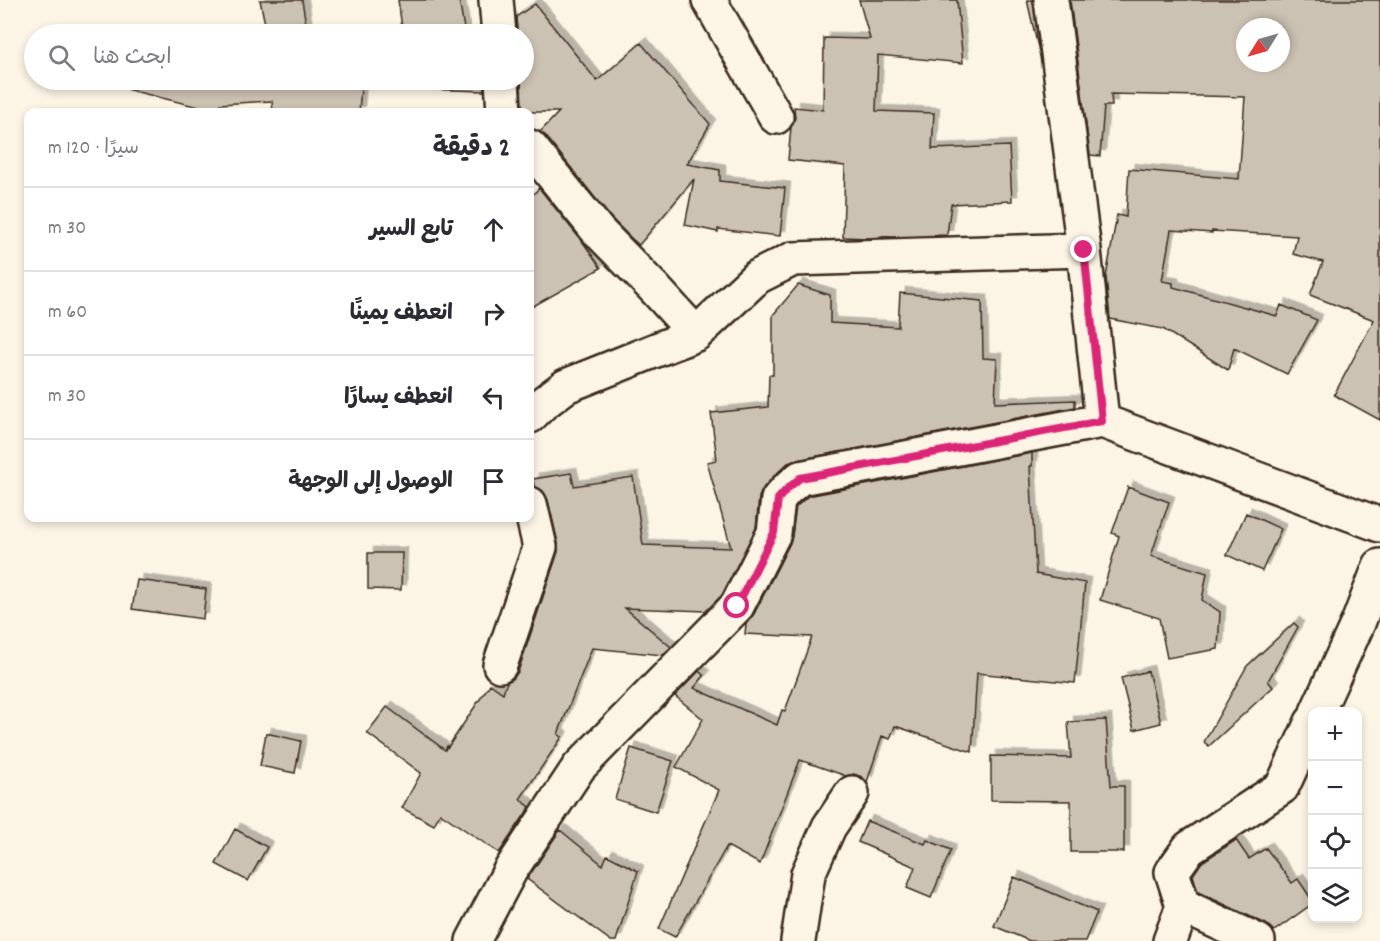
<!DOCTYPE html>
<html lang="ar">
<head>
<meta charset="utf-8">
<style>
  body { margin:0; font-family:Dekko,"Playpen Sans Arabic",sans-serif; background:#f7f7f7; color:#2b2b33; direction:rtl }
  .controls { position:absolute; right:18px; bottom:18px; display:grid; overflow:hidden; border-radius:12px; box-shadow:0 3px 9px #0003 }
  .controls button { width:54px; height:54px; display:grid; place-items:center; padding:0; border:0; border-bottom:2px solid #e1e1e2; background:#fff; color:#2b2b33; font:30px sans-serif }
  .compass { position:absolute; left:1236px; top:18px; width:54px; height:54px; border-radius:50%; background:#fff; box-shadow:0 3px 9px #0003; rotate:233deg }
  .stop { position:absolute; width:18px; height:18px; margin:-14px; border:4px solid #db2777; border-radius:50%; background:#fff }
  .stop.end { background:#db2777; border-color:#fff; box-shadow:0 2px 6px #0008 }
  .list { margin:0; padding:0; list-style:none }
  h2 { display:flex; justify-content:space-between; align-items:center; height:78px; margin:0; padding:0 24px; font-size:26px }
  h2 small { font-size:20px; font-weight:400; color:#7c7c81 }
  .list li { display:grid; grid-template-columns:39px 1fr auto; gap:18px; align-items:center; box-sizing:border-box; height:84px; padding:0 24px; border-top:2px solid #e1e1e2 }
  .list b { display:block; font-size:22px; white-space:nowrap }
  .list em { font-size:20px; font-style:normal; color:#7c7c81 }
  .icon { flex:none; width:33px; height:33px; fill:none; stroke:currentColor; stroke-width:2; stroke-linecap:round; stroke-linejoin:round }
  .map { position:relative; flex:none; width:1380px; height:941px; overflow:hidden; direction:ltr }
  .search { position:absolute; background:#fff; box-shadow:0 3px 9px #0003; left:24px; top:24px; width:510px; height:66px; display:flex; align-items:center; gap:15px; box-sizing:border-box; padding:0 21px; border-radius:33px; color:#7c7c81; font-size:22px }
  .panel { position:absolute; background:#fff; box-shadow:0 3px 9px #0003; left:24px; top:108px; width:510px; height:414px; border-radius:12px; direction:rtl }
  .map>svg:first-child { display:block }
  .building { fill:#ccc2b3; stroke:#3b2a1e; stroke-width:1.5; fill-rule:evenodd; filter:url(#shadow) }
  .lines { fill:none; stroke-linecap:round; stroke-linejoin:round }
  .street-casing { stroke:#3b2a1e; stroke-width:38 }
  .street { stroke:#fcf5e5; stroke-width:33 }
  .route { stroke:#db2777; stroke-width:8 }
</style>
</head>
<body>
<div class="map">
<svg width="1380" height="941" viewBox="0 0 1380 941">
  <defs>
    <filter id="shadow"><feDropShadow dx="5.5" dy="-5.5" stdDeviation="0" flood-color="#0004"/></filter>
  </defs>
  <rect width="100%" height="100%" fill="#fcf5e5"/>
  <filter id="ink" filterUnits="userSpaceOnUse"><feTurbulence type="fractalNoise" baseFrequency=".0167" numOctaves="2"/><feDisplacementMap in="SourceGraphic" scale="12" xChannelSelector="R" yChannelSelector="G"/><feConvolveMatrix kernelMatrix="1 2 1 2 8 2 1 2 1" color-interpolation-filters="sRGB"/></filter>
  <g filter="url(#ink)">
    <path class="building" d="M 260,0 L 302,0 L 307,31 L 287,34 L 267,34 Z
      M 398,0 L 459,0 L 465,34 L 403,34 Z
      M 859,0 L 957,0 L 963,63 L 878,55 L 876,111 L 934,113 L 932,149 L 1009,146 L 1012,201 L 951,204 L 947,235 L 891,237 L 883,236 L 883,237 L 868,238 L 843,237 L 845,166 L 788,160 L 791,127 L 795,118 L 794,107 L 823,110 L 824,38 L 870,39 Z
      M 1027,0 L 1033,0 L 1040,56 Z
      M 1070,0 L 1380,0 L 1380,420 L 1334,395 L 1374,320 L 1310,295 L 1323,262 L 1293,254 L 1297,236 L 1212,231 L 1212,233 L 1171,230 L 1162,281 L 1173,283 L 1173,287 L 1277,316 L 1281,305 L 1317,320 L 1287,374 L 1234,348 L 1228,370 L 1163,329 L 1110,319 L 1106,277 L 1117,215 L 1126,217 L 1129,169 L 1239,179 L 1245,97 L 1111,94 L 1112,106 L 1104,106 L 1100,156 L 1090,155 ZM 1245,27 L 1281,27 L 1281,63 L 1245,63 Z
      M 535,4 L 597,81 L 641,43 L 710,124 L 687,164 L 720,170 L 720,181 L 785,188 L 780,236 L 718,229 L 718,232 L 685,225 L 694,179 L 639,245 L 632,239 L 612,219 L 545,135 L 540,132 L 559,112 L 522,112 L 521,80 L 524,80 L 524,34 L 517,34 L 516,17 Z
      M 130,80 L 304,80 L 305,84 L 361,88 L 359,112 L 273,112 L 272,101 L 220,104 L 220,109 L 203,108 L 129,90 Z
      M 421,80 L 484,80 L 484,91 L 420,89 Z
      M 539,188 L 585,245 L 601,268 L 530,308 L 530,198 Z
      M 798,285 L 830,295 L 830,323 L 898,327 L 900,293 L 982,301 L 983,358 L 997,359 L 995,403 L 1075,400 L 1075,407 L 797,460 L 788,463 L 775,475 L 764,487 L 759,497 L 756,528 L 722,595 L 706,611 L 625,608 L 671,647 L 663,655 L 592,648 L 558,734 L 562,737 L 520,799 L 530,807 L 499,853 L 440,813 L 434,825 L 402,808 L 421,773 L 367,733 L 387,707 L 445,750 L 447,746 L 448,747 L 490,684 L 503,693 L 507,682 L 513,679 L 518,672 L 558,552 L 558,543 L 548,500 L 543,491 L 534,486 L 533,479 L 571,473 L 574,486 L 633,477 L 643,545 L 731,548 L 707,462 L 717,460 L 711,413 L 768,407 L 769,375 L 773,375 L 773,315 Z
      M 1032,453 L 1032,466 L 1030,466 L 1036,574 L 1085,583 L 1075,683 L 977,673 L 972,752 L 895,726 L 890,739 L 882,736 L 867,782 L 862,777 L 854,774 L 846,776 L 800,760 L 760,864 L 727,846 L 675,937 L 659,929 L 719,790 L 676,767 L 703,719 L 675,696 L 699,671 L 704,676 L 694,688 L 777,725 L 782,710 L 785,711 L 812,637 L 745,634 L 746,624 L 754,614 L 791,541 L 796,507 L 808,496 Z
      M 1128,487 L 1169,502 L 1151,556 L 1207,573 L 1202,600 L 1220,612 L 1218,649 L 1167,658 L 1159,618 L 1100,600 L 1119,536 L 1112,533 Z
      M 1246,513 L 1281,529 L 1262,571 L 1227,555 Z
      M 368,553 L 402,553 L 401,590 L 368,589 Z
      M 137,580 L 206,589 L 203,619 L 132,609 Z
      M 1294,623 L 1298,627 L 1268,681 L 1273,687 L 1209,746 L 1204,742 L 1247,666 Z
      M 1148,671 L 1161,723 L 1134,730 L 1121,678 Z
      M 1106,720 L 1111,786 L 1124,786 L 1124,852 L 1071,852 L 1071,801 L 991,800 L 991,756 L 1071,758 L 1068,722 Z
      M 266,733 L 301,741 L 295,773 L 260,766 Z
      M 631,748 L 673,761 L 656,812 L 615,799 Z
      M 867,821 L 925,844 L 927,840 L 951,850 L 931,898 L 907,888 L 915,867 L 858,842 Z
      M 235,829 L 267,847 L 248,881 L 216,864 Z
      M 560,830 L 603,865 L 607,855 L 638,871 L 616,941 L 611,941 L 527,879 Z
      M 1236,840 L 1249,859 L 1266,848 L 1292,883 L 1298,879 L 1312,900 L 1312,904 L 1274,931 L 1266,924 L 1198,892 L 1193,875 L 1202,862 Z
      M 1014,877 L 1097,912 L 1085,941 L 1030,941 L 994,926 Z"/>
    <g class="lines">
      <defs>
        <path id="street" d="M 496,0 L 499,34
          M 709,0 L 776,117
          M 1051,0 L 1084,250 L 1102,421
          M 502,80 L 504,112
          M 530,147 L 598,231 L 655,289 L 696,334 L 757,277 L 793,259 L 1084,250
          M 530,416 L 542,404 L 566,386 L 696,334
          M 500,665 L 540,547 L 530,504
          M 1317,712 L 1358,623 L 1380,566
          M 1183,906 L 1258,941
          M 473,941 L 510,871 L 579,767 L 737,606 L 774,533 L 778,499 L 787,489 L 800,478 L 1102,421 L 1380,525
          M 798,941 L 808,874 L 829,827 L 852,793
          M 1170,941 L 1183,906 L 1172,872 L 1189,848 L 1282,787 L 1312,722"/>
      </defs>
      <use href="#street" class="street-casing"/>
      <use href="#street" class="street"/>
    </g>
  </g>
  <g class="lines" filter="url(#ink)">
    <path class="route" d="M 737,606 L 774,533 L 778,499 L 787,489 L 800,478 L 1102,421 L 1084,250"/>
  </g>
</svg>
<div class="controls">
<button>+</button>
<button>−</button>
<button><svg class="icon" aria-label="locate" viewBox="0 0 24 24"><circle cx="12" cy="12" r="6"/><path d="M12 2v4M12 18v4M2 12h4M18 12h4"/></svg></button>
<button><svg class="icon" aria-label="layers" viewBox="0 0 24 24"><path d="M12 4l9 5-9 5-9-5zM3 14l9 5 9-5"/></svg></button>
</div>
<svg class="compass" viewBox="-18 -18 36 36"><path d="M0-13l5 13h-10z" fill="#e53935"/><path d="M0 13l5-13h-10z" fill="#7c7c81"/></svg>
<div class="stop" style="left:737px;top:606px"></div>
<div class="stop end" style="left:1084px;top:250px"></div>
<div class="search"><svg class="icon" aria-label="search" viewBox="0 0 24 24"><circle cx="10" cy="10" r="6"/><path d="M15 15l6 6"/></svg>ابحث هنا</div>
<section class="panel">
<h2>2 دقيقة<small>سيرًا · 120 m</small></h2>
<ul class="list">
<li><svg class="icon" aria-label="ahead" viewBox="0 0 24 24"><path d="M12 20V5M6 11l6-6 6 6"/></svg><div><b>تابع السير</b></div><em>30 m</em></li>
<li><svg class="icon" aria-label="right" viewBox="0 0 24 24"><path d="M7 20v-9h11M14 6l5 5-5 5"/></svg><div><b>انعطف يمينًا</b></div><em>60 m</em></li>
<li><svg class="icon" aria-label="left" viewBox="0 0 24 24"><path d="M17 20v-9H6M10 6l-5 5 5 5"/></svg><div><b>انعطف يسارًا</b></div><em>30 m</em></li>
<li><svg class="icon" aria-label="arrive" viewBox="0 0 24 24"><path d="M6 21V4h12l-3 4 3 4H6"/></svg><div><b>الوصول إلى الوجهة</b></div></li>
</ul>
</section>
</div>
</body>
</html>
